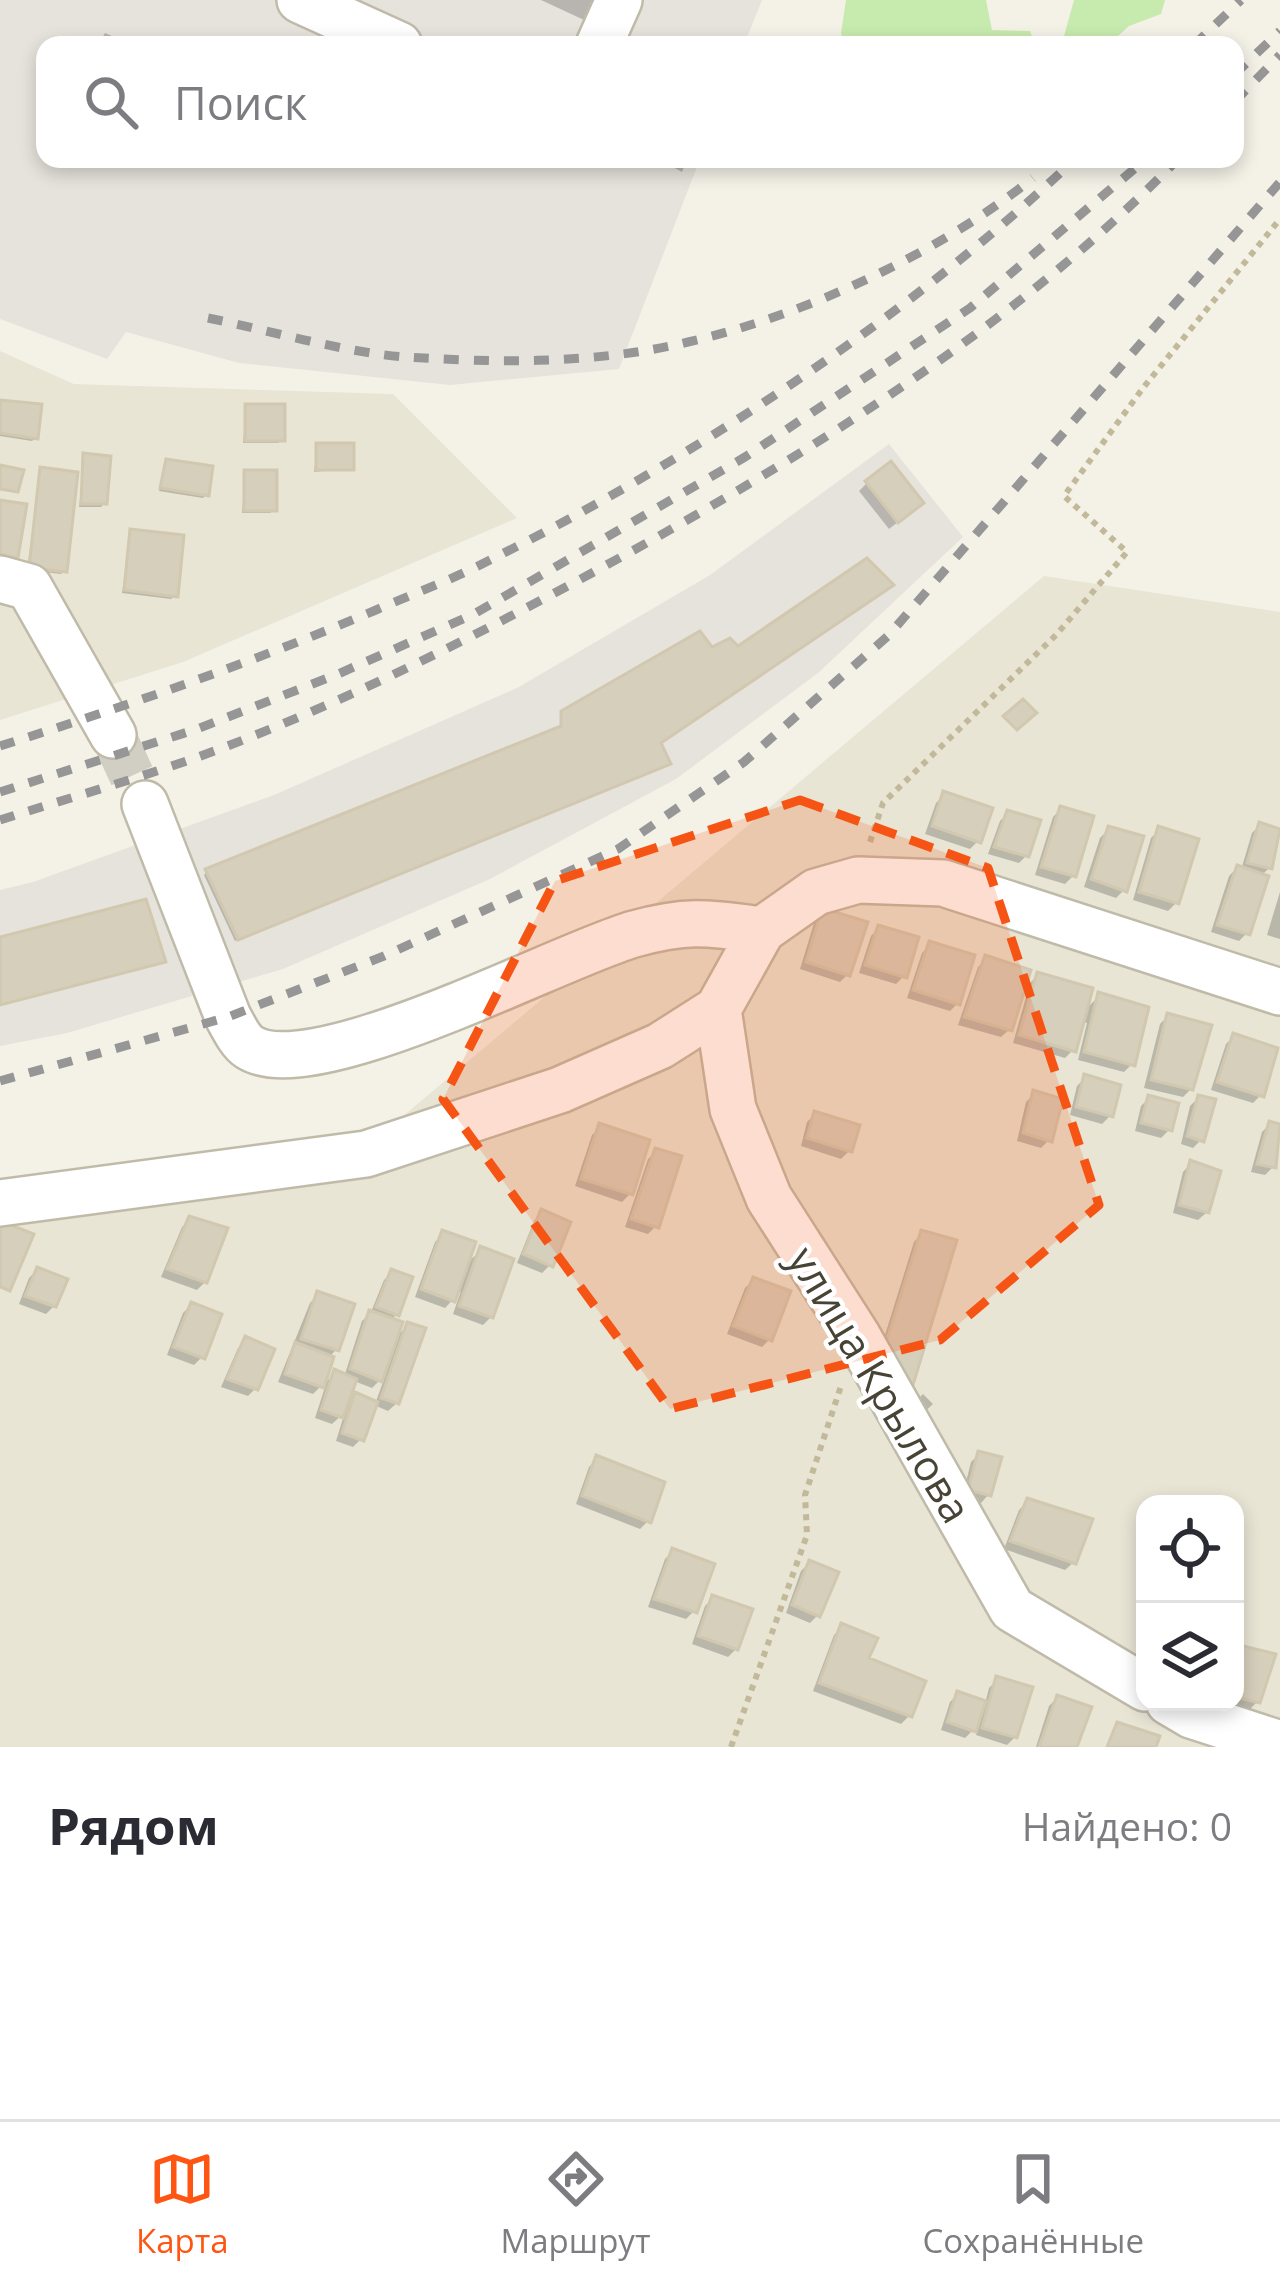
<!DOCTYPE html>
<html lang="ru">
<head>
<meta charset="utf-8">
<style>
  body { margin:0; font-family:"Open Sans",sans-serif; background:#f7f7f7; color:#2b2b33 }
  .controls { position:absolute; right:36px; bottom:36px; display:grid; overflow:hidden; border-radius:24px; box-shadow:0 6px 18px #0003 }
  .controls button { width:108px; height:108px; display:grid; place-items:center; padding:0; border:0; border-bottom:3px solid #e1e1e2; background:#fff; color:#2b2b33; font:60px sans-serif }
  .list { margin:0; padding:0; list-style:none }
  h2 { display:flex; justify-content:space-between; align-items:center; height:156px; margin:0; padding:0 48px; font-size:51px }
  h2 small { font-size:39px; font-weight:400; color:#7c7c81 }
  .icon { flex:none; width:66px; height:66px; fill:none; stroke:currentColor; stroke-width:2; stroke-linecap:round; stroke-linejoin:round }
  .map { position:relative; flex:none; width:1280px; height:1747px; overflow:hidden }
  .search { position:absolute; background:#fff; box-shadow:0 6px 18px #0003; left:36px; right:36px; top:36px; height:132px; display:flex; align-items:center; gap:30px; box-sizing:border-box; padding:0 42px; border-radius:24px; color:#7c7c81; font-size:45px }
  .sheet { height:372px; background:#fff }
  nav { display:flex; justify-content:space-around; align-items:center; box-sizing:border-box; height:168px; border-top:3px solid #e1e1e2; background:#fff; font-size:33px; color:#7c7c81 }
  nav a { display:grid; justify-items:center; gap:6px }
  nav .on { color:#ff5513 }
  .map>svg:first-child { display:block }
  .residential { fill:#e8e5d5; fill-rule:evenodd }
  .industrial { fill:#e6e3dc }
  .green { fill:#c7eaae }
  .shadow { fill:#0003; fill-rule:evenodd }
  .building { fill:#d6cfbc; stroke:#d1c8af; stroke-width:3 }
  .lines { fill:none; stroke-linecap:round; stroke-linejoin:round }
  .minor-tunnel { stroke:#d1cfc3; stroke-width:45; stroke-dasharray:45 22; stroke-linecap:butt }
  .minor-casing { stroke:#c0bba9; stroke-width:50 }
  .path { stroke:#c2b99a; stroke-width:6; stroke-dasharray:6 6; stroke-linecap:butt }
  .minor { stroke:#fff; stroke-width:45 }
  .rail { stroke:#969696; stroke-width:9; stroke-dasharray:15 15; stroke-linecap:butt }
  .marked { fill:#f65415; fill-opacity:0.2; stroke:#f65415; stroke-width:9; stroke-dasharray:24 15; stroke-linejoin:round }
  .labels { text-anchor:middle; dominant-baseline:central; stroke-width:9; stroke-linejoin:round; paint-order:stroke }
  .street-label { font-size:42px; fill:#474335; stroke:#fff }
</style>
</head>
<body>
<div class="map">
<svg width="1280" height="1747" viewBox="0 0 1280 1747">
  <rect width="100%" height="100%" fill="#f4f2e7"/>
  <path class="residential" d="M 0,351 L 74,384 L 393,394 L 517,518 L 183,662 L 0,720 Z
    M 1044,576 L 1280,612 L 1280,1747 L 0,1747 L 0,1182 L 370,1144 ZM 1145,1504 L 1235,1504 L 1235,1702 L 1145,1702 Z"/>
  <path class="industrial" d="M 0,0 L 762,0 L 744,45 L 45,45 L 45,159 L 700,159 L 619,369 L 450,385 L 239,363 L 126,332 L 107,359 L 0,319 Z
    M 889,444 L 963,537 L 818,673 L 676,779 L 490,879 L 283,969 L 67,1033 L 0,1046 L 0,890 L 33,882 L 274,795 L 517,688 L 710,575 Z"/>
  <path class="green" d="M 846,0 L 986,0 L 992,30 L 1030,31 L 1035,45 L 844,45 L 841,33 Z
    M 1074,0 L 1165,0 L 1161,14 L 1129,26 L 1108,45 L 1065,45 L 1064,36 Z"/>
  <path class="shadow" d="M 541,0 L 602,0 L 584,20 Z
    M 105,33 L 133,45 L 98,45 Z
    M 658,159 L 687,159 L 682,172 Z
    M 0,405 L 35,438 L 32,441 L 0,436 Z
    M 246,407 L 282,440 L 278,443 L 243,443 Z
    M 317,446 L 351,468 L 314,472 Z
    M 85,457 L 104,503 L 101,507 L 79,507 Z
    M 167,463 L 206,495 L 203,498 L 159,491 Z
    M 41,471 L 64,571 L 61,574 L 27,570 Z
    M 245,473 L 274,510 L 270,513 L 242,513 Z
    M 867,483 L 912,511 L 889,529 L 859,491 Z
    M 131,532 L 175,596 L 171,599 L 122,593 Z
    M 563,714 L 657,743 L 668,764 L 235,941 L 204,875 L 207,872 L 559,730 Z
    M 944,795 L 978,841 L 970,849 L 925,834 L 936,803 Z
    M 1061,809 L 1073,876 L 1065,884 L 1035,875 L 1053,817 Z
    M 1008,813 L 1027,855 L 1019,863 L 988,854 L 1000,821 Z
    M 1260,825 L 1280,832 L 1269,868 L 1261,876 L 1247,933 L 1239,941 L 1211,932 L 1229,876 L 1237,868 L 1241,870 L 1252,833 Z
    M 1108,830 L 1124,890 L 1116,898 L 1084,887 L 1100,838 Z
    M 1159,830 L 1176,903 L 1168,911 L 1133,900 L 1151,838 Z
    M 1280,892 L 1280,939 L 1267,935 Z
    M 823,912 L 848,974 L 840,982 L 800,969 L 815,920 Z
    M 879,928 L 904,976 L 896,984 L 859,973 L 871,936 Z
    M 930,945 L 958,1003 L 950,1011 L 907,998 L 922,953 Z
    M 986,959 L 1010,1029 L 1001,1037 L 958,1025 L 978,967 Z
    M 1038,975 L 1084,1011 L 1099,996 L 1132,1064 L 1124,1072 L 1078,1060 L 1087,1023 L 1081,1022 L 1073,1050 L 1065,1058 L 1013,1043 L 1030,983 Z
    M 1168,1016 L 1191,1089 L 1183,1097 L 1144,1088 L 1160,1024 Z
    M 1234,1036 L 1261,1095 L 1253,1103 L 1211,1090 L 1226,1044 Z
    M 1085,1078 L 1110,1116 L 1102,1124 L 1070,1115 L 1077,1086 Z
    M 1034,1094 L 1049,1140 L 1041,1148 L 1017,1141 L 1026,1102 Z
    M 1149,1098 L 1169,1130 L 1161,1138 L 1135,1131 L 1141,1106 Z
    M 1198,1098 L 1201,1140 L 1193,1148 L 1181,1144 L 1190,1106 Z
    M 815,1114 L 849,1151 L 841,1159 L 801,1146 L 807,1122 Z
    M 1270,1124 L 1280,1127 L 1273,1167 L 1265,1175 L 1251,1172 L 1262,1132 Z
    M 600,1127 L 630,1194 L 622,1202 L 575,1186 L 592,1135 Z
    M 656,1151 L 656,1226 L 648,1234 L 625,1227 L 648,1159 Z
    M 1190,1164 L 1207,1212 L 1198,1220 L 1173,1213 L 1183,1172 Z
    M 542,1213 L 550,1265 L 542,1273 L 517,1263 L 534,1221 Z
    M 190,1219 L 205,1282 L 197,1290 L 161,1277 L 182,1227 Z
    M 922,1233 L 910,1384 L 870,1383 L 914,1242 Z
    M 443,1234 L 464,1266 L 481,1250 L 491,1317 L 483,1325 L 453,1314 L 461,1291 L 445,1308 L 415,1297 L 435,1242 Z
    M 37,1270 L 54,1306 L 46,1314 L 19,1304 L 29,1278 Z
    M 392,1272 L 397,1314 L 390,1321 L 394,1339 L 408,1325 L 397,1403 L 388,1411 L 374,1405 L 361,1439 L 353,1447 L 336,1441 L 345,1412 L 332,1424 L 315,1418 L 327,1381 L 335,1373 L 344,1377 L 362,1321 L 371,1312 L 384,1280 ZM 386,1374 L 375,1404 L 356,1395 L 344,1407 L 354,1381 L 372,1388 Z
    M 753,1280 L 770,1339 L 762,1347 L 727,1334 L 745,1288 Z
    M 318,1295 L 337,1349 L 328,1358 L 321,1386 L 313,1394 L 278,1382 L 310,1303 Z
    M 191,1305 L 202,1357 L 194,1365 L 167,1355 L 183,1313 Z
    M 246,1340 L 256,1388 L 248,1396 L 221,1387 L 238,1348 Z
    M 923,1394 L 933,1404 L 905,1430 L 897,1420 Z
    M 979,1454 L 989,1494 L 981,1503 L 962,1498 L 971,1462 Z
    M 597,1459 L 648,1521 L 640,1529 L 576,1504 L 589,1467 Z
    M 1027,1502 L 1074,1562 L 1065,1570 L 1004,1549 L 1019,1510 Z
    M 673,1551 L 694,1611 L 686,1619 L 648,1607 L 665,1559 Z
    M 809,1563 L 818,1615 L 810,1623 L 786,1613 L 801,1571 Z
    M 713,1598 L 736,1649 L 728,1657 L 692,1644 L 705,1606 Z
    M 842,1627 L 909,1716 L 901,1724 L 813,1691 L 834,1635 Z
    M 1235,1647 L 1257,1702 L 1249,1710 L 1218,1702 L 1235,1702 Z
    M 997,1680 L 1015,1737 L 1007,1745 L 976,1735 L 979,1724 L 965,1738 L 941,1730 L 950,1702 L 958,1694 L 985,1704 L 989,1688 Z
    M 1057,1698 L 1074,1747 L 1036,1747 L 1049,1706 Z"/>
  <path class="building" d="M 0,400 L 42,404 L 38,439 L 0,433 Z
    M 245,404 L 285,404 L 285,441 L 245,441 Z
    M 316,443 L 354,443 L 354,470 L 316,470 Z
    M 83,453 L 111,456 L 107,504 L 81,504 Z
    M 166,459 L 213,466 L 209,496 L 160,488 Z
    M 891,461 L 924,503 L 898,523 L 865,481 Z
    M 0,465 L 24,470 L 18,492 L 0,489 Z
    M 40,467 L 78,472 L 67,572 L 29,568 Z
    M 244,470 L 277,470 L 277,511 L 244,511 Z
    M 0,500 L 27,504 L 18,558 L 0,554 Z
    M 130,529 L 184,535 L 178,597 L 124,590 Z
    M 867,558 L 894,585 L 661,743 L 671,764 L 238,940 L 205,869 L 561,726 L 561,711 L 700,631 L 712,647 L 730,638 L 738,646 Z
    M 1023,699 L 1037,713 L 1017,730 L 1003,716 Z
    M 943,791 L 993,808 L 981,843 L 932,826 Z
    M 1060,806 L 1094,816 L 1076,877 L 1041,867 Z
    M 1007,810 L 1041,820 L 1029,857 L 994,847 Z
    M 1259,822 L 1280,829 L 1272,869 L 1247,863 Z
    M 1108,826 L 1144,836 L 1127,892 L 1091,879 Z
    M 1158,826 L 1199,839 L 1179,904 L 1139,892 Z
    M 1237,865 L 1269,876 L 1250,935 L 1217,925 Z
    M 146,899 L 166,962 L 0,1005 L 0,937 Z
    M 822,908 L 868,922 L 850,976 L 806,962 Z
    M 878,925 L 919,937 L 907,978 L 865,965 Z
    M 929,941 L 975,955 L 960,1005 L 913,990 Z
    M 985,955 L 1031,970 L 1012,1031 L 964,1017 Z
    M 1037,972 L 1093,988 L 1076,1052 L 1019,1035 Z
    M 1098,992 L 1149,1007 L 1135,1066 L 1084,1052 Z
    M 1167,1013 L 1212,1025 L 1193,1090 L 1151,1080 Z
    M 1233,1033 L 1278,1048 L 1264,1097 L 1217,1082 Z
    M 1084,1074 L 1121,1085 L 1113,1117 L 1076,1107 Z
    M 1033,1090 L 1063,1099 L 1052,1142 L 1023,1133 Z
    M 1148,1095 L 1179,1103 L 1172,1131 L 1141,1123 Z
    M 1198,1095 L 1216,1099 L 1204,1142 L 1187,1136 Z
    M 814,1111 L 860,1125 L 852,1152 L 807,1138 Z
    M 1269,1121 L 1280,1124 L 1276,1168 L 1257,1164 Z
    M 599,1123 L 650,1140 L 633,1195 L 581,1179 Z
    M 655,1148 L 682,1156 L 659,1228 L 631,1219 Z
    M 1190,1160 L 1221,1171 L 1209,1213 L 1179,1205 Z
    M 541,1209 L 571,1222 L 553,1267 L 523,1254 Z
    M 189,1216 L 228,1228 L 207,1283 L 167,1269 Z
    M 0,1221 L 34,1234 L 10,1291 L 0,1287 Z
    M 442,1230 L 476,1242 L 455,1302 L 421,1289 Z
    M 921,1230 L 957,1240 L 913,1385 L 876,1375 Z
    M 480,1246 L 514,1259 L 493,1318 L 459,1306 Z
    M 37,1267 L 68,1279 L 56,1307 L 25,1296 Z
    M 391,1269 L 413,1277 L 399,1316 L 376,1307 Z
    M 753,1277 L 791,1291 L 772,1341 L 733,1326 Z
    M 317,1291 L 355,1304 L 339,1351 L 301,1339 Z
    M 191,1302 L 222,1314 L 205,1359 L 173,1347 Z
    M 369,1310 L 403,1322 L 382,1382 L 350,1369 Z
    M 407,1322 L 426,1328 L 399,1404 L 381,1398 Z
    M 245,1336 L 275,1349 L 258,1390 L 227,1379 Z
    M 295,1342 L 334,1357 L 324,1388 L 285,1374 Z
    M 334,1369 L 357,1379 L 343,1418 L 321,1410 Z
    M 355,1392 L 378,1402 L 364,1441 L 342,1433 Z
    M 978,1451 L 1002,1457 L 991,1496 L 968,1490 Z
    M 596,1455 L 665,1482 L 651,1523 L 582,1496 Z
    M 1027,1498 L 1093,1519 L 1076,1564 L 1010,1541 Z
    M 672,1548 L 715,1564 L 697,1613 L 654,1599 Z
    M 809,1560 L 839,1572 L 820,1617 L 792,1605 Z
    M 712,1595 L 753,1609 L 738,1650 L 698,1636 Z
    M 841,1623 L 878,1638 L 869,1658 L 926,1681 L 912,1717 L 819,1683 Z
    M 1235,1644 L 1276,1654 L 1260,1703 L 1235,1697 Z
    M 996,1676 L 1033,1687 L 1017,1738 L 982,1728 Z
    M 957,1691 L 986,1701 L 976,1732 L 947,1722 Z
    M 1057,1695 L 1092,1707 L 1077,1747 L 1039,1747 Z
    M 1117,1722 L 1160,1736 L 1156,1747 L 1107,1747 Z"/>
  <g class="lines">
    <path class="minor-tunnel" d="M 113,735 L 145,804"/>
    <defs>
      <path id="minor" d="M 300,0 L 399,45
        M 599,45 L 619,0
        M 0,579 L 29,587 L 113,735
        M 145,804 L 228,1017 C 233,1026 240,1041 249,1047 C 312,1088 562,954 634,934 C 688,919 709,923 762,930
        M 718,1009 L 733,1109 L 769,1198 L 858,1337 L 1012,1609 L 1145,1688
        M 0,1203 L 366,1154 L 560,1090 L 660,1046 L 718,1009 L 762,930 L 816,892 L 858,880 L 943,883 L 1280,992
        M 1169,1702 L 1191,1715 L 1280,1744"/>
    </defs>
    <use href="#minor" class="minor-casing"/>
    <path class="path" d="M 870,842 L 883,803 L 1056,635 L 1127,552 L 1064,496 L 1143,388 L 1280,219
      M 731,1747 L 807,1535 L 805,1495 L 841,1386"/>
    <use href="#minor" class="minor"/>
    <path class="rail" d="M 1194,45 L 1241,0
      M 1235,74 L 1280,31
      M 1235,101 L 1280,55
      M 208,318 C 268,330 346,353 406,357 C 498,363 598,364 688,342 C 806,315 939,253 1033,178
      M 0,746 C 127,706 253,662 376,610 C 412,594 449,581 484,563 C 690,461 909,317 1075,159
      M 0,792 L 197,729 L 338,674 L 474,614 L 745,457 L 970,308 L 1146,159
      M 0,820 C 75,796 151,775 225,747 C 366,693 501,623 634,550 C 828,442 1022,319 1178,159
      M 0,1081 L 228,1017 L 384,956 L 618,849 L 744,762 L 888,636 L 1280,182"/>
  </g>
  <path class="marked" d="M 800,800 L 988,868 L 1099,1205 L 940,1340 L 670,1409 L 443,1099 L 555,881 Z"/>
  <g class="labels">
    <g class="street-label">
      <text transform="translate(881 1384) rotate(59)">улица Крылова</text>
    </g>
  </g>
</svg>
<div class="controls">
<button><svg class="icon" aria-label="locate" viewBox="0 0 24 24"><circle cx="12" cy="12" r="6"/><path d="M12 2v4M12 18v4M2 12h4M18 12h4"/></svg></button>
<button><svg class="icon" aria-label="layers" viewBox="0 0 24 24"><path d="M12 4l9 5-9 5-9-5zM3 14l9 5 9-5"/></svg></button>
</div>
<div class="search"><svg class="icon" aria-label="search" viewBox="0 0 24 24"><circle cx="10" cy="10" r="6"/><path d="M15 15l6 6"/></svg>Поиск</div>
</div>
<section class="sheet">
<h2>Рядом<small>Найдено: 0</small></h2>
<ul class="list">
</ul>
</section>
<nav>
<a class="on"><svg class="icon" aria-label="map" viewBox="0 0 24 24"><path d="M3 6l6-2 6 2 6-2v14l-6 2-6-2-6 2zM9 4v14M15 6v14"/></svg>Карта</a>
<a><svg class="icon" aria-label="directions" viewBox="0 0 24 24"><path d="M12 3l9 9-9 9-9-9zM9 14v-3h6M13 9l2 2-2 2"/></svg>Маршрут</a>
<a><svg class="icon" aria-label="saved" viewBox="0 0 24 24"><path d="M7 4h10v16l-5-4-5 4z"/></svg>Сохранённые</a>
</nav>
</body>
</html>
